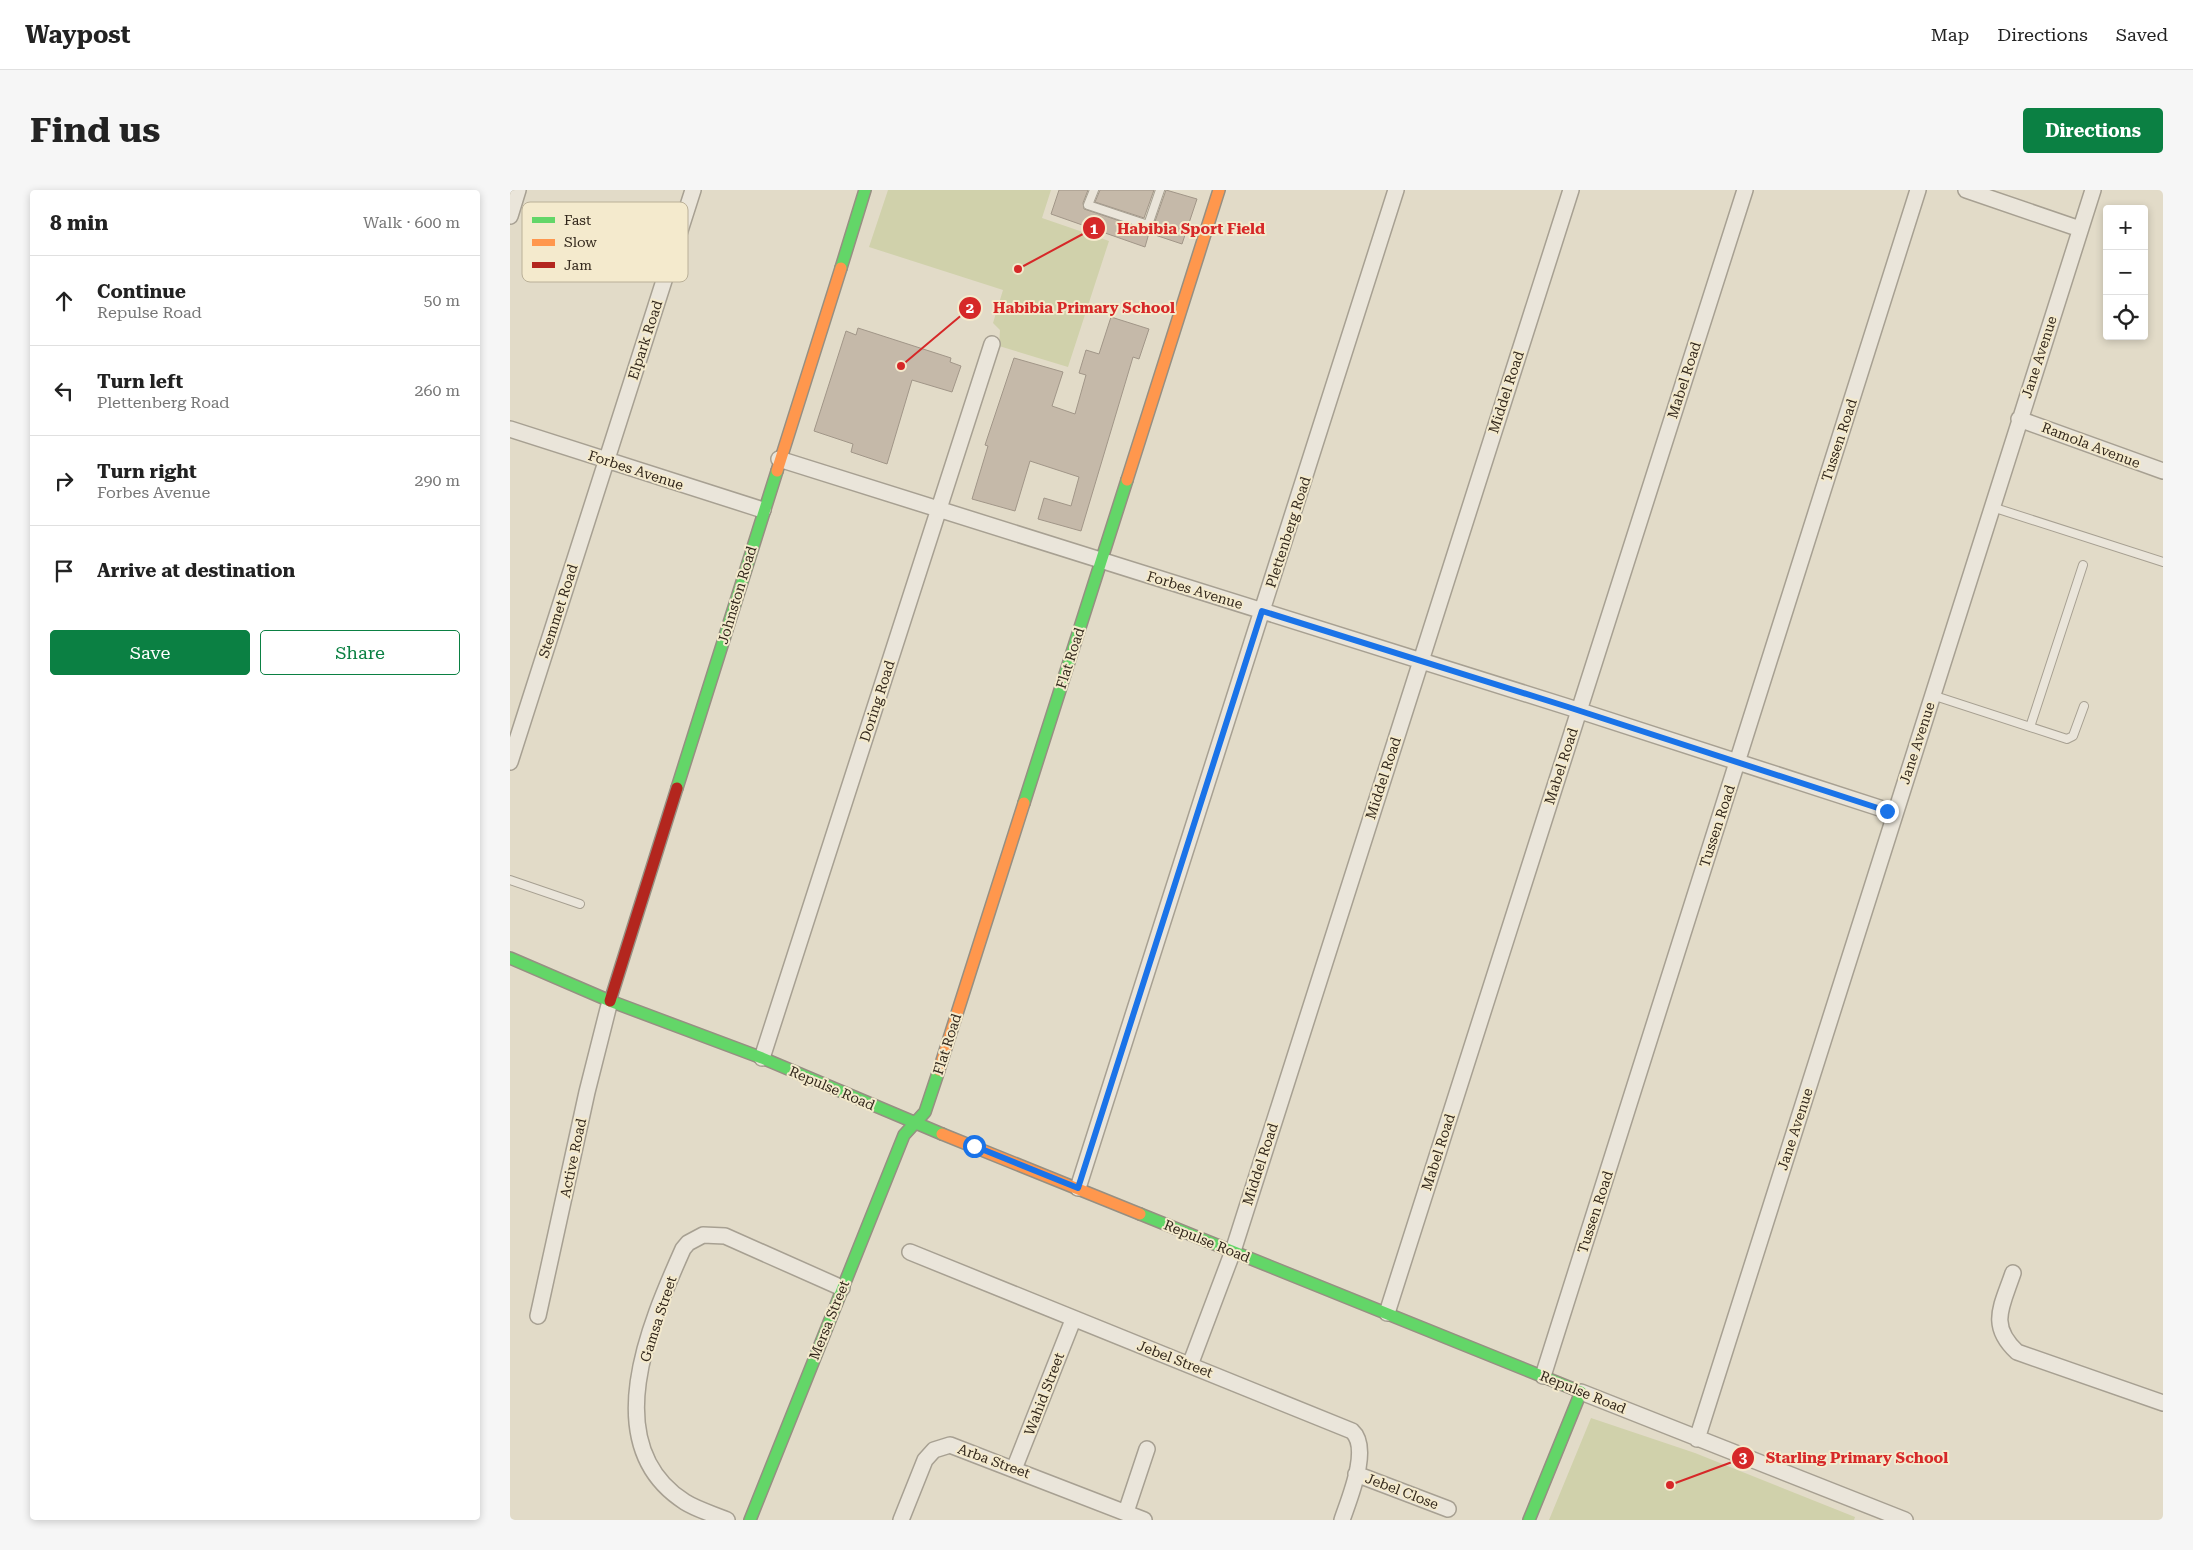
<!DOCTYPE html>
<html lang="en">
<head>
<meta charset="utf-8">
<style>
  body { margin:0; font-family:"Roboto Serif",serif; background:#f6f6f6; color:#222 }
  .controls { position:absolute; right:15px; top:15px; display:grid; overflow:hidden; border-radius:5px; box-shadow:0 2px 8px #0003 }
  .controls button { width:45px; height:45px; display:grid; place-items:center; padding:0; border:0; border-bottom:1px solid #e0e0e0; background:#fff; color:#222; font:25px sans-serif }
  .stop { position:absolute; width:15px; height:15px; margin:-11px; border:4px solid #1a73e8; border-radius:50%; background:#fff }
  .stop.end { background:#1a73e8; border-color:#fff; box-shadow:0 1px 5px #0008 }
  .list { margin:0; padding:0; list-style:none }
  h2 { display:flex; justify-content:space-between; align-items:center; height:65px; margin:0; padding:0 20px; font-size:21px }
  h2 small { font-size:16px; font-weight:400; color:#767676 }
  .list li { display:grid; grid-template-columns:32px 1fr auto; gap:15px; align-items:center; box-sizing:border-box; height:90px; padding:0 20px; border-top:1px solid #e0e0e0 }
  .list b { display:block; font-size:19px; white-space:nowrap }
  .list p { margin:0; font-size:16px; white-space:nowrap; color:#767676 }
  .list em { font-size:16px; font-style:normal; color:#767676 }
  .actions { display:flex; gap:10px; padding:15px 20px }
  .actions a { flex:1; padding:11px 0; border:1px solid #0b8043; border-radius:5px; text-align:center; font-size:18px; color:#0b8043 }
  .actions .main { background:#0b8043; color:#fff }
  .icon { flex:none; width:28px; height:28px; fill:none; stroke:currentColor; stroke-width:2; stroke-linecap:round; stroke-linejoin:round }
  .map { position:relative; flex:none; width:1653px; height:1330px; overflow:hidden; border-radius:5px }
  header { display:flex; align-items:center; gap:30px; box-sizing:border-box; height:70px; padding:0 25px; background:#fff; border-bottom:1px solid #e0e0e0 }
  header strong { font-size:24px }
  nav { display:flex; gap:28px; margin-inline-start:auto; font-size:18px }
  .intro { display:flex; align-items:center; justify-content:space-between; box-sizing:border-box; height:120px; padding:0 30px }
  h1 { margin:0; font-size:35px }
  .button { padding:12px 22px; border-radius:5px; background:#0b8043; color:#fff; font-size:18px; font-weight:700 }
  main { display:flex; gap:30px; padding:0 30px }
  aside { flex:1; background:#fff; border-radius:5px; box-shadow:0 2px 8px #0003 }
  .map>svg:first-child { display:block }
  .green { fill:#d0d1ab }
  .building { fill:#c5b9a9; stroke:#a19688 }
  .lines { fill:none; stroke-linecap:round; stroke-linejoin:round }
  .lane-casing { stroke:#a7a092; stroke-width:10 }
  .street-casing { stroke:#a7a092; stroke-width:18 }
  .fast-casing { stroke:#968f82; stroke-width:14 }
  .slow-casing { stroke:#968f82; stroke-width:14 }
  .jam-casing { stroke:#968f82; stroke-width:14 }
  .lane { stroke:#eae5da; stroke-width:8 }
  .street { stroke:#eae5da; stroke-width:15 }
  .fast { stroke:#63d668; stroke-width:11 }
  .slow { stroke:#ff974d; stroke-width:11 }
  .jam { stroke:#b3261e; stroke-width:11 }
  .route { stroke:#1a73e8; stroke-width:6 }
  .labels { text-anchor:middle; dominant-baseline:central; stroke-width:4; stroke-linejoin:round; paint-order:stroke }
  .street-label { font-size:14px; fill:#33281c; stroke:#f4eacd }
  .key { fill:#f4eacd; stroke:#bab098; stroke-width:1 }
  .key-label { font-size:14px; fill:#33281c }
  .leader { fill:none; stroke:#d62828; stroke-width:2 }
  .callout-dot { fill:#d62828; stroke:#f4eacd; stroke-width:2 }
  .mark-label { font-size:15px; text-anchor:middle; font-weight:bold; fill:#fff }
  .callout-label { font-size:15px; text-anchor:middle; font-weight:bold; fill:#d62828; stroke:#f4eacd; stroke-width:4; stroke-linejoin:round; paint-order:stroke }
</style>
</head>
<body>
<header>
<strong>Waypost</strong>
<nav><a>Map</a><a>Directions</a><a>Saved</a></nav>
</header>
<div class="intro"><h1>Find us</h1><a class="button">Directions</a></div>
<main>
<aside>
<h2>8 min<small>Walk · 600 m</small></h2>
<ul class="list">
<li><svg class="icon" aria-label="ahead" viewBox="0 0 24 24"><path d="M12 20V5M6 11l6-6 6 6"/></svg><div><b>Continue</b><p>Repulse Road</p></div><em>50 m</em></li>
<li><svg class="icon" aria-label="left" viewBox="0 0 24 24"><path d="M17 20v-9H6M10 6l-5 5 5 5"/></svg><div><b>Turn left</b><p>Plettenberg Road</p></div><em>260 m</em></li>
<li><svg class="icon" aria-label="right" viewBox="0 0 24 24"><path d="M7 20v-9h11M14 6l5 5-5 5"/></svg><div><b>Turn right</b><p>Forbes Avenue</p></div><em>290 m</em></li>
<li><svg class="icon" aria-label="arrive" viewBox="0 0 24 24"><path d="M6 21V4h12l-3 4 3 4H6"/></svg><div><b>Arrive at destination</b></div></li>
</ul>
<div class="actions"><a class="main">Save</a><a>Share</a></div>
</aside>
<div class="map">
<svg width="1653" height="1330" viewBox="0 0 1653 1330">
  <rect width="100%" height="100%" fill="#e2dbc8"/>
  <path class="green" d="M 378,0 L 541,0 L 532,28 L 599,51 L 558,177 L 489,156 L 490,140 L 483,133 L 493,100 L 359,57 Z
    M 1081,1228 L 1185,1263 L 1345,1327 L 1344,1330 L 1039,1330 Z"/>
  <path class="building" d="M 549,0 L 578,0 L 573,13 L 574,19 L 637,40 L 643,37 L 656,0 L 687,9 L 672,54 L 639,43 L 635,57 L 541,24 Z
    M 590,0 L 644,0 L 634,28 L 585,12 Z
    M 601,127 L 639,139 L 629,169 L 623,167 L 571,341 L 528,329 L 534,308 L 561,316 L 569,287 L 520,271 L 505,321 L 462,309 L 478,256 L 475,255 L 504,168 L 553,182 L 542,216 L 565,224 L 576,185 L 569,183 L 576,160 L 589,164 Z
    M 348,138 L 441,168 L 440,172 L 451,176 L 442,202 L 402,190 L 377,274 L 341,262 L 343,254 L 304,241 L 336,141 L 346,145 Z"/>
  <g class="lines">
    <defs>
      <path id="lane" d="M 584,0 L 578,15 L 638,35 L 650,0
        M 1482,317 L 1653,372
        M 1422,505 L 1557,549 L 1563,546 L 1574,516
        M 1520,537 L 1573,375
        M 0,690 L 70,714"/>
      <path id="street" d="M 1456,0 L 1570,39
        M 0,26 L 8,0
        M 1509,229 L 1653,281
        M 0,239 L 253,320
        M 269,269 L 1058,517 L 1385,623
        M 0,572 L 183,0
        M 252,868 L 482,154
        M 568,998 L 886,0
        M 400,1062 L 842,1241 C 861,1258 839,1309 832,1330
        M 1503,1083 C 1492,1116 1478,1135 1507,1162 L 1653,1213
        M 877,1123 L 1235,0
        M 28,1126 L 77,902 L 100,811
        M 680,1175 L 723,1061 L 1061,0
        M 1033,1186 L 1408,0
        M 1071,1202 L 1395,1330
        M 1187,1249 L 1583,0
        M 504,1279 L 563,1130
        M 846,1284 L 938,1319
        M 616,1322 L 637,1259
        M 217,1330 C 203,1324 188,1320 175,1312 C 86,1255 140,1133 173,1059 L 178,1053 L 193,1045 L 215,1046 L 332,1098
        M 391,1330 L 415,1270 L 424,1260 L 440,1255 L 634,1330"/>
      <path id="fast" d="M 331,78 L 355,0
        M 167,598 L 267,281
        M 514,613 L 617,290
        M 0,768 L 100,811 L 252,868 L 432,944
        M 630,1024 L 1071,1202 L 1019,1330
        M 240,1330 L 394,945 L 415,922 L 429,880"/>
      <path id="slow" d="M 267,281 L 331,78
        M 617,290 L 709,0
        M 429,880 L 514,613
        M 432,944 L 630,1024"/>
      <path id="jam" d="M 100,811 L 167,598"/>
    </defs>
    <use href="#lane" class="lane-casing"/>
    <use href="#street" class="street-casing"/>
    <use href="#fast" class="fast-casing"/>
    <use href="#slow" class="slow-casing"/>
    <use href="#jam" class="jam-casing"/>
    <use href="#lane" class="lane"/>
    <use href="#street" class="street"/>
    <use href="#fast" class="fast"/>
    <use href="#slow" class="slow"/>
    <use href="#jam" class="jam"/>
  </g>
  <g class="lines">
    <path class="route" d="M 464,956 L 568,998 L 752,421 L 1058,517 L 1377,621"/>
  </g>
  <g class="labels">
    <g class="street-label">
      <text transform="translate(135 150) rotate(-72)">Elpark Road</text>
      <text transform="translate(1529 167) rotate(-72)">Jane Avenue</text>
      <text transform="translate(1174 190) rotate(-72)">Mabel Road</text>
      <text transform="translate(996 202) rotate(-72)">Middel Road</text>
      <text transform="translate(1329 250) rotate(-72)">Tussen Road</text>
      <text transform="translate(1581 255) rotate(21)">Ramola Avenue</text>
      <text transform="translate(126 280) rotate(18)">Forbes Avenue</text>
      <text transform="translate(778 342) rotate(-72)">Plettenberg Road</text>
      <text transform="translate(685 400) rotate(17)">Forbes Avenue</text>
      <text transform="translate(227 405) rotate(-73)">Johnston Road</text>
      <text transform="translate(48 421) rotate(-72)">Stemmet Road</text>
      <text transform="translate(560 468) rotate(-72)">Flat Road</text>
      <text transform="translate(367 511) rotate(-72)">Doring Road</text>
      <text transform="translate(1407 553) rotate(-72)">Jane Avenue</text>
      <text transform="translate(1051 576) rotate(-72)">Mabel Road</text>
      <text transform="translate(873 588) rotate(-72)">Middel Road</text>
      <text transform="translate(1207 636) rotate(-72)">Tussen Road</text>
      <text transform="translate(437 854) rotate(-72)">Flat Road</text>
      <text transform="translate(322 898) rotate(23)">Repulse Road</text>
      <text transform="translate(1285 939) rotate(-72)">Jane Avenue</text>
      <text transform="translate(928 962) rotate(-72)">Mabel Road</text>
      <text transform="translate(63 968) rotate(-78)">Active Road</text>
      <text transform="translate(750 974) rotate(-72)">Middel Road</text>
      <text transform="translate(1085 1022) rotate(-72)">Tussen Road</text>
      <text transform="translate(697 1051) rotate(22)">Repulse Road</text>
      <text transform="translate(148 1129) rotate(-72)">Gamsa Street</text>
      <text transform="translate(319 1130) rotate(-68)">Mersa Street</text>
      <text transform="translate(665 1169) rotate(21)">Jebel Street</text>
      <text transform="translate(1073 1202) rotate(22)">Repulse Road</text>
      <text transform="translate(534 1204) rotate(-69)">Wahid Street</text>
      <text transform="translate(484 1271) rotate(20)">Arba Street</text>
      <text transform="translate(892 1301) rotate(21)">Jebel Close</text>
    </g>
  </g>
  <rect x="12" y="12" width="166" height="80" rx="8" class="key"/>
  <rect x="22" y="27" width="23" height="6" fill="#63d668"/>
  <rect x="22" y="49" width="23" height="7" fill="#ff974d"/>
  <rect x="22" y="72" width="23" height="6" fill="#b3261e"/>
  <g class="key-label">
    <text x="54" y="35">Fast</text>
    <text x="54" y="57">Slow</text>
    <text x="54" y="80">Jam</text>
  </g>
  <path class="leader" d="M508 79L584 38M391 176L460 118M1160 1295L1233 1268"/>
  <g class="callout-dot">
    <circle cx="508" cy="79" r="5"/>
    <circle cx="391" cy="176" r="5"/>
    <circle cx="1160" cy="1295" r="5"/>
    <circle cx="584" cy="38" r="12"/>
    <circle cx="460" cy="118" r="12"/>
    <circle cx="1233" cy="1268" r="12"/>
  </g>
  <g class="mark-label">
    <text x="584" y="44">1</text>
    <text x="460" y="123">2</text>
    <text x="1233" y="1273">3</text>
  </g>
  <g class="callout-label">
    <text x="681" y="44">Habibia Sport Field</text>
    <text x="574" y="123">Habibia Primary School</text>
    <text x="1347" y="1273">Starling Primary School</text>
  </g>
</svg>
<div class="controls">
<button>+</button>
<button>−</button>
<button><svg class="icon" aria-label="locate" viewBox="0 0 24 24"><circle cx="12" cy="12" r="6"/><path d="M12 2v4M12 18v4M2 12h4M18 12h4"/></svg></button>
</div>
<div class="stop" style="left:464px;top:956px"></div>
<div class="stop end" style="left:1377px;top:621px"></div>
</div>
</main>
</body>
</html>
